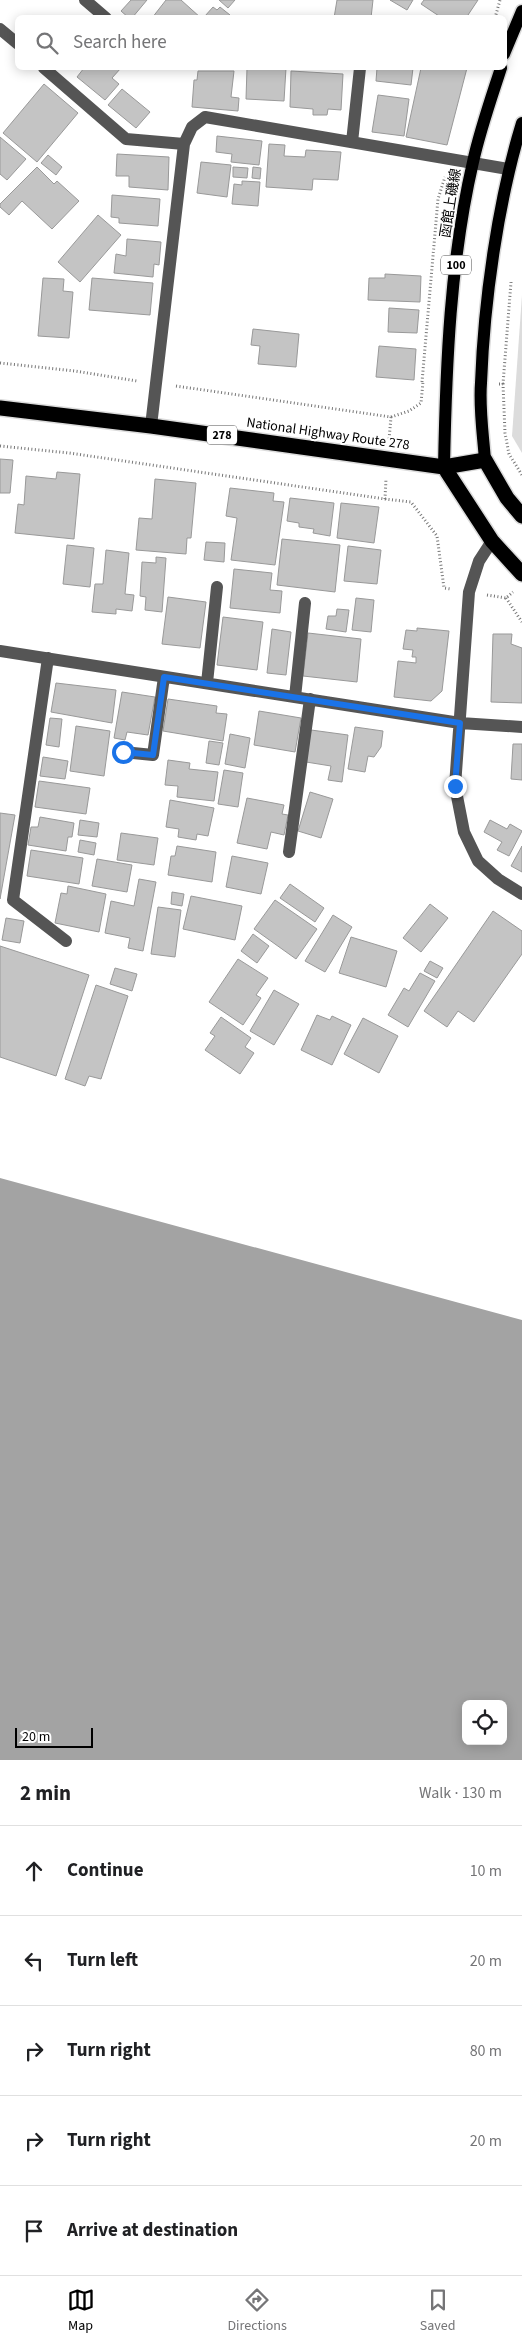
<!DOCTYPE html>
<html lang="en">
<head>
<meta charset="utf-8">
<style>
  body { margin:0; font-family:"Source Sans 3","Noto Sans JP",sans-serif; background:#f2f2f2; color:#202124 }
  .controls { position:absolute; right:15px; bottom:15px; display:grid; overflow:hidden; border-radius:8px; box-shadow:0 2px 12px #0003 }
  .controls button { width:45px; height:45px; display:grid; place-items:center; padding:0; border:0; border-bottom:1px solid #e0e0e0; background:#fff; color:#202124; font:25px sans-serif }
  .scale { position:absolute; left:15px; bottom:12px; width:78px; box-sizing:border-box; padding-left:5px; border:2px solid #000; border-top:0; font-size:14px; line-height:18px; white-space:nowrap; color:#000; -webkit-text-stroke:4px #fff; paint-order:stroke }
  .stop { position:absolute; width:15px; height:15px; margin:-11px; border:4px solid #1a73e8; border-radius:50%; background:#fff }
  .stop.end { background:#1a73e8; border-color:#fff; box-shadow:0 1px 5px #0008 }
  .list { margin:0; padding:0; list-style:none }
  h2 { display:flex; justify-content:space-between; align-items:center; height:65px; margin:0; padding:0 20px; font-size:21px }
  h2 small { font-size:16px; font-weight:400; color:#757577 }
  .list li { display:grid; grid-template-columns:32px 1fr auto; gap:15px; align-items:center; box-sizing:border-box; height:90px; padding:0 20px; border-top:1px solid #e0e0e0 }
  .list b { display:block; font-size:19px; white-space:nowrap }
  .list em { font-size:16px; font-style:normal; color:#757577 }
  .icon { flex:none; width:28px; height:28px; fill:none; stroke:currentColor; stroke-width:2; stroke-linecap:round; stroke-linejoin:round }
  .map { position:relative; flex:none; width:522px; height:1760px; overflow:hidden }
  .search { position:absolute; background:#fff; box-shadow:0 2px 12px #0003; left:15px; right:15px; top:15px; height:55px; display:flex; align-items:center; gap:12px; box-sizing:border-box; padding:0 18px; border-radius:8px; color:#757577; font-size:19px }
  .sheet { height:515px; background:#fff }
  nav { display:flex; justify-content:space-around; align-items:center; box-sizing:border-box; height:70px; border-top:1px solid #e0e0e0; background:#fff; font-size:14px; color:#757577 }
  nav a { display:grid; justify-items:center; gap:2px }
  nav .on { color:#000 }
  .map>svg:first-child { display:block }
  .green { fill:#dcdcdc }
  .water { fill:#a3a3a3; fill-rule:evenodd }
  .building { fill:#c4c4c4; stroke:#999 }
  .lines { fill:none; stroke-linecap:round; stroke-linejoin:round }
  .major-casing { stroke:#dbdbdb; stroke-width:15 }
  .highway-casing { stroke:#dbdbdb; stroke-width:18 }
  .path { stroke:#777; stroke-width:3; stroke-dasharray:1 2.5; stroke-linecap:butt }
  .minor { stroke:#555; stroke-width:12 }
  .major { stroke:#000; stroke-width:12 }
  .highway { stroke:#000; stroke-width:15 }
  .route { stroke:#1a73e8; stroke-width:6 }
  .labels { text-anchor:middle; dominant-baseline:central; stroke-width:4; stroke-linejoin:round; paint-order:stroke }
  .shield { fill:#fff; stroke:#4c4c4c; stroke-width:1 }
  .shield-label { font-size:12px; font-weight:bold; fill:#000 }
  .street-label { font-size:14px; fill:#000; stroke:#fff }
</style>
</head>
<body>
<div class="map">
<svg width="522" height="1760" viewBox="0 0 522 1760">
  <rect width="100%" height="100%" fill="#fff"/>
  <path class="green" d="M 522,295 L 522,453 L 512,436 Z"/>
  <path class="water" d="M 0,1178 L 522,1320 L 522,1760 L 0,1760 ZM 466,1704 L 503,1704 L 503,1741 L 466,1741 Z"/>
  <path class="building" d="M 131,0 L 147,0 L 132,18 L 129,18 L 121,11 Z
    M 166,0 L 181,0 L 201,18 L 152,18 Z
    M 219,0 L 235,0 L 228,8 Z
    M 337,0 L 373,0 L 371,18 L 334,18 Z
    M 390,0 L 413,0 L 407,10 Z
    M 424,0 L 478,0 L 466,18 L 442,18 L 421,4 Z
    M 213,7 L 217,10 L 220,7 L 230,15 L 227,18 L 207,18 L 205,16 Z
    M 84,68 L 121,68 L 112,78 L 119,84 L 105,100 L 77,77 Z
    M 247,68 L 286,68 L 284,101 L 246,99 Z
    M 377,68 L 413,68 L 411,85 L 376,81 Z
    M 421,68 L 467,68 L 447,145 L 406,137 Z
    M 198,71 L 234,71 L 231,97 L 239,98 L 238,111 L 192,107 L 194,80 L 197,80 Z
    M 291,71 L 343,74 L 341,110 L 328,109 L 327,115 L 313,115 L 313,109 L 290,107 Z
    M 44,84 L 78,113 L 37,162 L 3,133 Z
    M 122,89 L 150,112 L 136,128 L 108,105 Z
    M 378,95 L 409,99 L 404,136 L 372,132 Z
    M 217,136 L 262,141 L 259,165 L 231,162 L 232,154 L 216,152 Z
    M 0,137 L 26,159 L 7,180 L 0,174 Z
    M 269,144 L 285,145 L 284,156 L 305,157 L 306,150 L 341,152 L 338,180 L 313,179 L 312,190 L 266,187 Z
    M 117,154 L 169,157 L 168,190 L 129,187 L 129,176 L 116,176 Z
    M 48,155 L 62,167 L 56,175 L 41,163 Z
    M 201,162 L 231,165 L 227,197 L 197,193 Z
    M 37,167 L 54,184 L 57,181 L 79,201 L 52,229 L 22,201 L 9,215 L 0,207 L 0,204 Z
    M 233,167 L 248,168 L 247,178 L 233,177 Z
    M 253,167 L 261,168 L 260,179 L 252,178 Z
    M 242,181 L 260,182 L 258,206 L 232,204 L 234,184 L 242,185 Z
    M 112,195 L 160,199 L 158,226 L 119,223 L 119,218 L 111,217 Z
    M 98,215 L 121,235 L 80,282 L 58,262 Z
    M 127,239 L 161,242 L 159,265 L 154,264 L 153,277 L 114,273 L 116,254 L 126,256 Z
    M 385,274 L 421,276 L 420,302 L 368,300 L 369,278 L 385,278 Z
    M 43,278 L 64,279 L 63,291 L 73,292 L 69,338 L 38,336 Z
    M 92,278 L 153,283 L 150,315 L 89,310 Z
    M 389,308 L 419,310 L 417,333 L 388,332 Z
    M 253,329 L 299,334 L 296,367 L 258,364 L 260,346 L 251,345 Z
    M 379,346 L 416,349 L 414,380 L 376,377 Z
    M 0,459 L 13,460 L 10,493 L 0,493 Z
    M 57,472 L 80,474 L 74,539 L 15,533 L 18,504 L 24,505 L 26,476 L 56,479 Z
    M 155,479 L 196,483 L 191,538 L 187,538 L 186,554 L 136,550 L 139,518 L 152,519 Z
    M 230,488 L 274,493 L 273,501 L 284,502 L 275,565 L 231,560 L 237,518 L 226,516 Z
    M 290,498 L 334,503 L 330,536 L 313,533 L 314,529 L 299,527 L 299,523 L 287,521 Z
    M 341,503 L 379,507 L 374,543 L 337,538 Z
    M 282,539 L 340,545 L 335,592 L 277,585 Z
    M 206,542 L 225,543 L 224,562 L 204,560 Z
    M 67,545 L 94,548 L 90,587 L 63,584 Z
    M 348,546 L 381,550 L 377,584 L 344,581 Z
    M 106,550 L 129,553 L 125,594 L 134,595 L 132,611 L 116,609 L 116,614 L 92,612 L 95,584 L 103,584 Z
    M 156,557 L 166,558 L 162,612 L 145,610 L 146,597 L 140,596 L 142,562 L 156,563 Z
    M 234,569 L 272,573 L 270,590 L 282,591 L 280,613 L 230,608 Z
    M 168,597 L 206,602 L 200,648 L 162,644 Z
    M 356,598 L 374,600 L 371,632 L 352,630 Z
    M 337,609 L 349,610 L 346,632 L 326,629 L 328,616 L 336,616 Z
    M 223,617 L 263,622 L 257,670 L 217,665 Z
    M 417,628 L 449,631 L 442,691 L 431,701 L 394,697 L 398,661 L 416,663 L 416,657 L 412,657 L 413,650 L 403,649 L 406,630 L 417,631 Z
    M 272,629 L 291,632 L 286,675 L 267,673 Z
    M 308,633 L 361,639 L 357,682 L 303,676 Z
    M 493,634 L 512,634 L 511,644 L 522,648 L 522,703 L 491,702 Z
    M 56,683 L 116,690 L 112,723 L 51,712 Z
    M 122,692 L 155,697 L 148,735 L 127,732 L 125,740 L 114,738 Z
    M 168,699 L 217,706 L 216,713 L 227,714 L 223,741 L 163,731 Z
    M 259,711 L 301,718 L 295,752 L 254,745 Z
    M 50,718 L 62,719 L 59,747 L 46,745 Z
    M 76,726 L 110,731 L 104,776 L 70,771 Z
    M 355,727 L 383,731 L 381,747 L 374,757 L 368,756 L 365,772 L 348,769 Z
    M 311,730 L 348,735 L 342,782 L 328,780 L 331,766 L 306,762 Z
    M 230,734 L 250,738 L 245,768 L 225,764 Z
    M 209,741 L 223,743 L 219,765 L 206,763 Z
    M 513,744 L 522,744 L 522,780 L 511,779 Z
    M 43,757 L 68,761 L 65,779 L 40,776 Z
    M 168,760 L 190,763 L 189,769 L 218,772 L 214,801 L 177,797 L 178,786 L 165,785 Z
    M 224,770 L 243,773 L 238,807 L 218,804 Z
    M 39,781 L 90,788 L 86,814 L 35,807 Z
    M 310,792 L 333,799 L 321,838 L 298,831 Z
    M 247,798 L 284,805 L 282,814 L 288,815 L 284,835 L 271,832 L 267,849 L 237,843 Z
    M 170,800 L 214,808 L 208,836 L 197,834 L 196,840 L 178,837 L 179,829 L 166,827 Z
    M 0,813 L 15,815 L 0,899 Z
    M 40,817 L 74,823 L 72,837 L 68,837 L 66,851 L 28,845 L 31,827 L 38,827 Z
    M 80,820 L 99,823 L 97,837 L 78,835 Z
    M 490,820 L 507,829 L 510,824 L 522,831 L 509,856 L 497,850 L 502,842 L 484,832 Z
    M 121,833 L 158,838 L 154,865 L 117,860 Z
    M 80,840 L 96,843 L 94,855 L 78,852 Z
    M 177,846 L 216,852 L 212,882 L 168,875 L 171,856 L 175,856 Z
    M 522,846 L 522,872 L 511,866 Z
    M 31,850 L 83,858 L 79,884 L 27,876 Z
    M 232,856 L 268,863 L 261,894 L 226,887 Z
    M 97,859 L 132,865 L 127,892 L 92,886 Z
    M 139,879 L 156,882 L 143,951 L 128,948 L 130,938 L 105,933 L 111,901 L 134,906 Z
    M 290,884 L 324,908 L 315,922 L 280,898 Z
    M 68,886 L 106,894 L 99,932 L 55,923 L 61,893 L 67,894 Z
    M 172,892 L 184,894 L 182,906 L 171,904 Z
    M 191,896 L 242,906 L 235,940 L 183,929 Z
    M 275,900 L 317,929 L 296,959 L 254,929 Z
    M 430,904 L 448,918 L 421,952 L 403,938 Z
    M 158,907 L 181,910 L 175,957 L 151,954 Z
    M 493,911 L 522,931 L 522,954 L 474,1022 L 458,1011 L 447,1027 L 424,1011 Z
    M 333,915 L 352,927 L 325,972 L 305,961 Z
    M 6,918 L 24,921 L 20,943 L 2,940 Z
    M 253,934 L 269,946 L 257,963 L 241,951 Z
    M 351,937 L 397,951 L 386,987 L 339,973 Z
    M 0,946 L 89,975 L 56,1076 L 0,1057 Z
    M 238,959 L 268,978 L 256,995 L 261,998 L 243,1025 L 209,1002 Z
    M 430,961 L 443,968 L 437,978 L 424,971 Z
    M 115,968 L 137,974 L 132,991 L 110,984 Z
    M 420,973 L 435,981 L 408,1027 L 388,1015 L 404,988 L 409,991 Z
    M 96,985 L 128,996 L 101,1079 L 89,1076 L 85,1086 L 65,1079 Z
    M 274,990 L 299,1004 L 274,1045 L 250,1031 Z
    M 317,1015 L 330,1020 L 332,1016 L 351,1025 L 332,1065 L 301,1050 Z
    M 221,1017 L 251,1038 L 245,1047 L 254,1053 L 240,1074 L 205,1050 L 215,1036 L 210,1033 Z
    M 363,1018 L 398,1036 L 379,1073 L 344,1054 Z"/>
  <g class="lines">
    <defs>
      <path id="major" d="M 504,54 L 522,11
        M 485,460 C 483,434 479,408 481,383 C 484,301 498,201 522,123
        M 444,467 C 446,365 450,261 473,162 C 480,130 491,99 501,68"/>
      <path id="highway" d="M 0,408 L 151,426 L 444,467 L 485,460 L 507,498 L 522,516
        M 444,467 L 492,541 L 522,574"/>
    </defs>
    <use href="#major" class="major-casing"/>
    <use href="#highway" class="highway-casing"/>
    <path class="path" d="M 495,18 L 500,0
      M 0,363 L 75,371 L 137,381
      M 422,382 L 438,199 L 445,177
      M 499,384 L 503,384 L 505,433 L 509,454 L 522,475
      M 503,384 L 511,282
      M 176,386 L 391,417 L 389,440
      M 391,417 L 409,411 L 421,403 L 423,382
      M 0,446 L 69,453 L 385,499 L 386,479
      M 385,499 L 411,502 L 437,536 L 444,588 L 451,589
      M 487,595 L 506,598 L 513,592
      M 506,598 L 522,622"/>
    <path class="minor" d="M 85,0 L 106,18
      M 0,29 L 18,44
      M 44,68 L 126,139 L 184,144 L 192,127 L 205,117 L 508,169
      M 352,142 L 360,68
      M 151,426 L 184,144
      M 492,541 L 479,561 L 469,592 L 455,786 L 464,832 L 478,861 L 498,879 L 522,894
      M 0,651 L 460,723 L 522,727
      M 48,658 L 13,900 L 66,941
      M 207,683 L 217,587
      M 295,697 L 305,603
      M 123,752 L 153,755 L 164,677
      M 289,852 L 310,699"/>
    <use href="#major" class="major"/>
    <use href="#highway" class="highway"/>
  </g>
  <g class="lines">
    <path class="route" d="M 123,752 L 153,755 L 164,677 L 460,723 L 455,786"/>
  </g>
  <g class="labels">
    <g class="shield">
      <rect x="441" y="255.5" width="30" height="19" rx="4"/>
      <rect x="207" y="425.5" width="30" height="19" rx="4"/>
    </g>
    <g class="shield-label">
      <text x="456" y="265">100</text>
      <text x="222" y="435">278</text>
    </g>
    <g class="street-label">
      <text transform="translate(451 203) rotate(-81)">函館上磯線</text>
      <text transform="translate(328 434) rotate(8)">National Highway Route 278</text>
    </g>
  </g>
</svg>
<div class="controls">
<button><svg class="icon" aria-label="locate" viewBox="0 0 24 24"><circle cx="12" cy="12" r="6"/><path d="M12 2v4M12 18v4M2 12h4M18 12h4"/></svg></button>
</div>
<div class="scale">20 m</div>
<div class="stop" style="left:123px;top:752px"></div>
<div class="stop end" style="left:455px;top:786px"></div>
<div class="search"><svg class="icon" aria-label="search" viewBox="0 0 24 24"><circle cx="10" cy="10" r="6"/><path d="M15 15l6 6"/></svg>Search here</div>
</div>
<section class="sheet">
<h2>2 min<small>Walk · 130 m</small></h2>
<ul class="list">
<li><svg class="icon" aria-label="ahead" viewBox="0 0 24 24"><path d="M12 20V5M6 11l6-6 6 6"/></svg><div><b>Continue</b></div><em>10 m</em></li>
<li><svg class="icon" aria-label="left" viewBox="0 0 24 24"><path d="M17 20v-9H6M10 6l-5 5 5 5"/></svg><div><b>Turn left</b></div><em>20 m</em></li>
<li><svg class="icon" aria-label="right" viewBox="0 0 24 24"><path d="M7 20v-9h11M14 6l5 5-5 5"/></svg><div><b>Turn right</b></div><em>80 m</em></li>
<li><svg class="icon" aria-label="right" viewBox="0 0 24 24"><path d="M7 20v-9h11M14 6l5 5-5 5"/></svg><div><b>Turn right</b></div><em>20 m</em></li>
<li><svg class="icon" aria-label="arrive" viewBox="0 0 24 24"><path d="M6 21V4h12l-3 4 3 4H6"/></svg><div><b>Arrive at destination</b></div></li>
</ul>
</section>
<nav>
<a class="on"><svg class="icon" aria-label="map" viewBox="0 0 24 24"><path d="M3 6l6-2 6 2 6-2v14l-6 2-6-2-6 2zM9 4v14M15 6v14"/></svg>Map</a>
<a><svg class="icon" aria-label="directions" viewBox="0 0 24 24"><path d="M12 3l9 9-9 9-9-9zM9 14v-3h6M13 9l2 2-2 2"/></svg>Directions</a>
<a><svg class="icon" aria-label="saved" viewBox="0 0 24 24"><path d="M7 4h10v16l-5-4-5 4z"/></svg>Saved</a>
</nav>
</body>
</html>
